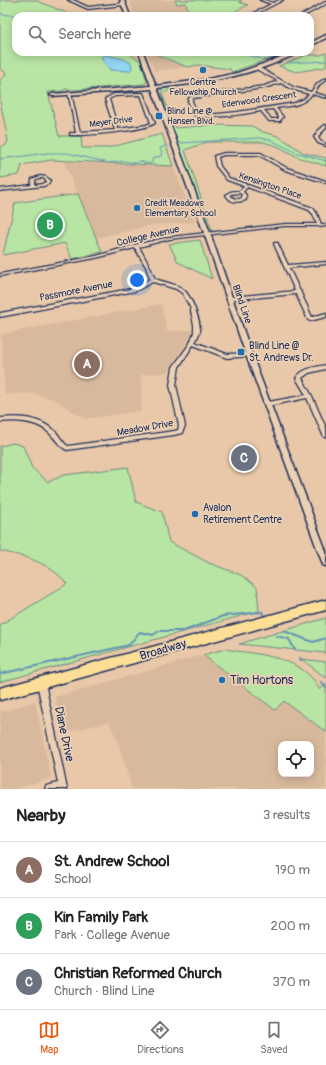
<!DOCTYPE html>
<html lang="en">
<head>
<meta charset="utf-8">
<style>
  body { margin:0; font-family:Pangolin,sans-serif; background:#f6f6f6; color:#222 }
  .controls { position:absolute; right:12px; bottom:12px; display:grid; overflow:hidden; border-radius:8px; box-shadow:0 2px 10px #0003 }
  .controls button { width:36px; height:36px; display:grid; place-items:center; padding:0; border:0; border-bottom:1px solid #e0e0e0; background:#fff; color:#222; font:20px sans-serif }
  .you { position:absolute; left:137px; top:280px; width:14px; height:14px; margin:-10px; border:3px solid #fff; border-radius:50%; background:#1a73e8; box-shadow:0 0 0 6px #1a73e833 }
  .badge { display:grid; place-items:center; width:26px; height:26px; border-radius:50%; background:#ea580c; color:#fff; font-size:13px; font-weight:700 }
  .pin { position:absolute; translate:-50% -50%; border:2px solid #fff; box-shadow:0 1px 4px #0006 }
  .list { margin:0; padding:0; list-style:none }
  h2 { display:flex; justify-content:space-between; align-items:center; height:52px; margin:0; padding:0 16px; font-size:17px }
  h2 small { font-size:13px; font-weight:400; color:#767676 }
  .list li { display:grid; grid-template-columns:26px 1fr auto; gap:12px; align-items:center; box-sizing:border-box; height:56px; padding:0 16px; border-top:1px solid #e0e0e0 }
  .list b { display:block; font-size:15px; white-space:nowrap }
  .list p { margin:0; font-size:13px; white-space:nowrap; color:#767676 }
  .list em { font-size:13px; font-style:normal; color:#767676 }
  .icon { flex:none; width:22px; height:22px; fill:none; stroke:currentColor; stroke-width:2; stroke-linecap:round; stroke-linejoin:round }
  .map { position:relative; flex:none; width:326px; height:789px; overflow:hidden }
  .search { position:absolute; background:#fff; box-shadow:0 2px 10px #0003; left:12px; right:12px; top:12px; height:44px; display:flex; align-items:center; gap:10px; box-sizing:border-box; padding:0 14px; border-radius:12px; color:#767676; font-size:15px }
  .sheet { height:220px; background:#fff }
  nav { display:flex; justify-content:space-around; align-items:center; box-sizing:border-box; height:56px; border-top:1px solid #e0e0e0; background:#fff; font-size:11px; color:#767676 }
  nav a { display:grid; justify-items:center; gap:2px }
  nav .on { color:#ea580c }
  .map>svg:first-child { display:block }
  .built { fill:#d9b99d; fill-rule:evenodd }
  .green { fill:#b8e5a3; stroke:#6a8a80 }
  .water { fill:#93d6f4; stroke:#6393b8 }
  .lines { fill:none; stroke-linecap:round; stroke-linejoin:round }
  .stream-far1 { stroke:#6393b8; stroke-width:1 }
  .stream { stroke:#6393b8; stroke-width:2 }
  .minor-casing { stroke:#1b2f5e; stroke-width:2.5 }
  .tertiary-casing { stroke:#1b2f5e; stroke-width:3 }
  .primary-casing { stroke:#1b2f5e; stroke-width:3 }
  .minor { fill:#ecd0b3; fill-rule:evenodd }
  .tertiary { fill:#ecd0b3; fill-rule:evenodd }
  .primary { fill:#fcde96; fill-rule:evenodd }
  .poi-dot { fill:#1f6fb2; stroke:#ecd0b3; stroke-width:1.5 }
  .labels { text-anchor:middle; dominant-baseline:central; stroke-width:3.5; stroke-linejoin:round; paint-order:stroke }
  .far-poi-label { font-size:9px; fill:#1b2f5e; stroke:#ecd0b3; text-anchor:start }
  .far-street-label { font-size:9px; fill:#1b2f5e; stroke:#ecd0b3 }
  .street-label { font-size:10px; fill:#1b2f5e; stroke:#ecd0b3 }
  .poi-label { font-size:10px; fill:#1b2f5e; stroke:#ecd0b3; text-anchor:start }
  .near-street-label { font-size:12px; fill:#1b2f5e; stroke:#ecd0b3 }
  .near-poi-label { font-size:12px; fill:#1b2f5e; stroke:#ecd0b3; text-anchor:start }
</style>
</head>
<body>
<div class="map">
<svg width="326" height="789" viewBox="0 0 326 789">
  <rect width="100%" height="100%" fill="#e8c8a8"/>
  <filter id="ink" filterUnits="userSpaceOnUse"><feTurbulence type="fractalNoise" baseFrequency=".025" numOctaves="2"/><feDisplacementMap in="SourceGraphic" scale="8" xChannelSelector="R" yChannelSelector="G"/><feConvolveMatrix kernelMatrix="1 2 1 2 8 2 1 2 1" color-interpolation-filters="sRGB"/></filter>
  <g filter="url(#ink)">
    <path class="built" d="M 129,0 L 175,0 L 177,4 L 185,3 L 192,16 L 135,16 Z
      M 146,52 L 150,52 L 187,67 L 155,71 Z
      M 64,162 L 173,166 L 195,222 L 153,225 L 96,238 Z
      M 161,304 L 167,331 L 193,330 L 189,340 L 167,372 L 141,375 L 141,411 L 85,419 L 54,399 L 28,393 L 5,395 L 1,334 Z
      M 203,655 L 275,710 L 284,701 L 326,732 L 326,789 L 132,789 L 119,745 L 109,722 L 63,733 L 55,697 ZM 281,744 L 311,744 L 311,774 L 281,774 Z
      M 35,701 L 51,778 L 15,789 L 0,789 L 0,712 Z"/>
    <path class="green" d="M 0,0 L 35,0 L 62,11 L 70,16 L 16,16 L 16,52 L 130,52 L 131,55 L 141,61 L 147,82 L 144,84 L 75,90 L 65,89 L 63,91 L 48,92 L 59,136 L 81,136 L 82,148 L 107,148 L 162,134 L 173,166 L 51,160 L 22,165 L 19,175 L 0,178 L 0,147 L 6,145 L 8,141 L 0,100 L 0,80 L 6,75 L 5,72 L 0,69 Z
      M 175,0 L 242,0 L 239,2 L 248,5 L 226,16 L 192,16 L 185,3 L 177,4 Z
      M 150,52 L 265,52 L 280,55 L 232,72 L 230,69 L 199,65 L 187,67 Z
      M 326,53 L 326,67 L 296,72 L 279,66 L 306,55 L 321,55 Z
      M 175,87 L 162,94 L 176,128 L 213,125 L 252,126 L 263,132 L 278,136 L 304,153 L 326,158 L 326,166 L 300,158 L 277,146 L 263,142 L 207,142 L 185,150 L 212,231 L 210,230 L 172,128 L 161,93 L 162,89 Z
      M 78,194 L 102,252 L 72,259 L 65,243 L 3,255 L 15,203 Z
      M 200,240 L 212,279 L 178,262 L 169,244 Z
      M 14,443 L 23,446 L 32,468 L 48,482 L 64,475 L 128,467 L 136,502 L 162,512 L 169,542 L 209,563 L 241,575 L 257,587 L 259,611 L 0,682 L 0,625 L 67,584 C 51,563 25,556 0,551 L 0,446 Z
      M 326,618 L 326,653 L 239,644 Z
      M 225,649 C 253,654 290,655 311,677 C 315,681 317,686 320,690 L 326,684 L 326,732 L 284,701 L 275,710 L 203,655 Z
      M 301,659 L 326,662 L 326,678 L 304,661 Z"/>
    <path class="water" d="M 106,55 L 124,59 L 131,63 L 132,68 L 130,71 L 110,70 L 102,59 L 101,57 Z"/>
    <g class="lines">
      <path class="stream-far1" d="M 0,14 L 21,16
        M 236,52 L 269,61
        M 287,63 L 326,61
        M 180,143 L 259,138 L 271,140 L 295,152 L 326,161
        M 0,159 L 48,153 L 67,153 L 109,163 L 124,161 L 135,163 L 140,161 L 149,164 L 152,162 L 153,158 L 161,156 L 162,153 L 160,148 L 167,146"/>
      <path class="stream" d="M 284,631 L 313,642 L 326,638
        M 277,636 L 289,639 L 295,650
        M 300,658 L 301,660
        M 0,674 L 129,645 L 140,632 L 153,635 L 159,631 L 184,631 L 223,616 L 262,612 L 264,616
        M 321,682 L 326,688"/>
      <defs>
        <path id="minor" d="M 68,0 L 73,0 L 88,7 L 124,3 L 126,4 L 124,5 L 88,9 Z
          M 260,0 L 265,0 L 273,3 L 279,0 L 283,0 L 252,16 L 248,16 L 271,4 Z
          M 325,2 L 326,2 L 326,4 L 304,16 L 300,16 Z
          M 258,68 L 260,68 L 293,87 L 311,92 L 318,83 L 326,78 L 326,80 L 320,84 L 314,93 L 326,96 L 326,98 L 312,94 C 303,106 290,106 276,108 L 283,117 L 280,121 L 269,121 L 261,111 C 246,114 207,120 194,115 L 188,101 L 189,98 L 192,96 L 264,86 L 278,81 L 258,70 ZM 281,83 L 291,89 L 309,94 L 304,99 L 295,103 L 237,112 L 217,114 L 198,114 L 197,113 L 192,101 L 192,99 L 194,98 L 264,88 ZM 273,109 L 279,117 L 278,119 L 271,119 L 264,110 Z
          M 68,92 L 71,93 L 80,132 L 115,130 L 105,99 L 114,94 L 143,93 L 155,123 C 145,131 84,136 70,135 L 70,133 L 76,133 ZM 141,95 L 151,123 L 146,125 L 118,129 L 109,99 L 115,96 Z
          M 325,125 L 326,125 L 326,128 L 321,133 L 318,137 L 320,141 L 326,144 L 326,146 L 318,143 L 314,137 L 318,131 Z
          M 224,153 L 261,153 L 287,168 L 326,181 L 326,183 L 285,170 L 259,155 L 224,155 L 218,157 L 220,166 L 229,178 L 313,208 L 317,214 L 321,224 L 326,224 L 326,226 L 320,227 L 318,226 L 285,226 L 170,239 L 139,247 L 150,267 L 155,279 C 164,282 177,284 184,290 C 191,296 201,321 200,331 C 199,334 197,339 195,342 L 227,354 L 249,353 L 252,355 L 251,356 L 227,358 L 193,345 L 179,367 L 176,385 L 185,426 L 182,433 L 174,435 L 67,450 C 60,447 58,442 53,437 C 40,421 19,420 0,422 L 0,418 C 20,416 39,417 55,431 C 60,436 62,442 68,446 L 174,431 L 178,430 L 179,426 L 170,385 L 173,367 L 190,343 L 194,332 L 194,325 L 190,307 L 182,293 L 176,289 L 153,282 L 136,291 L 0,317 L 0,313 L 135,288 L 150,279 L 146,267 L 135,248 L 96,258 L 0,276 L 0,274 L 96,256 L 134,245 L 170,237 L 285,224 L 317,224 L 313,214 L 309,210 L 247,187 L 243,192 L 246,195 L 246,200 C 237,203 231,203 226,195 C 229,191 234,191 240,191 L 244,186 L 227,180 L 216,166 L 214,156 ZM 240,193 L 242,195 L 242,198 C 237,200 233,199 230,195 L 231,194 Z
          M 40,176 L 46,177 L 50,180 L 49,183 L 44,186 L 0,191 L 0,189 L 31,185 L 32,179 ZM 39,178 L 43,178 L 46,180 L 46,182 L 43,184 L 35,185 L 35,180 Z
          M 274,243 L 278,243 L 278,244 L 288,265 L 326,262 L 326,264 L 289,268 L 300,291 L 301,292 L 301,293 L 312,317 L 326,313 L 326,317 L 310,321 L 308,320 L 296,294 L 228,300 L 228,298 L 230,297 L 295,291 L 274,244 Z
          M 326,365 L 326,369 L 309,373 L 302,378 L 312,396 L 326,428 L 326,437 L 324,437 L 323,435 L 307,398 L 268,406 L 266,405 L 265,404 L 268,402 L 306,395 L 296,378 C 303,368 315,367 326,365 Z
          M 41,680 L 44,681 L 45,683 L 67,789 L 45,789 L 46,786 L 58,783 L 37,683 L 38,681 Z"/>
        <path id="tertiary" d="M 120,0 L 124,0 L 130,16 L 126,16 Z
          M 326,35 L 326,38 L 310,46 L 310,43 Z
          M 139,52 L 143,52 L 156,86 L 208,79 L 237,73 L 266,63 L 293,52 L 299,52 C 294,56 286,58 280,61 C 241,78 198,84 157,88 L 210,233 L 252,355 L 326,551 L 326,566 L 323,565 L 322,562 L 246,355 L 204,233 L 152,89 L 52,96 L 50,95 L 52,94 L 151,86 Z"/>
        <path id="primary" d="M 326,600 L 326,610 L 0,700 L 0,688 Z"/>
      </defs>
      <use href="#minor" class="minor-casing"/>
      <use href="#tertiary" class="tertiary-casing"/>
      <use href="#primary" class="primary-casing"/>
      <use href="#minor" class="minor"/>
      <use href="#tertiary" class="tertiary"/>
      <use href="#primary" class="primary"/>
    </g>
  </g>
  <g class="poi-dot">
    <circle cx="203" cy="70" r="4"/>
    <rect x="155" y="112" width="8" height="8" rx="2"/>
    <circle cx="137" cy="208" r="4"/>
    <rect x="237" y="348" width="8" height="8" rx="2"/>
    <circle cx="195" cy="514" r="4"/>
    <circle cx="222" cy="680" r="4"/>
  </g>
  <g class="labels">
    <g class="far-poi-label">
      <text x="203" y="82" text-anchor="middle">Centre<tspan x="203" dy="10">Fellowship Church</tspan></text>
      <text x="167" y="111">Blind Line @<tspan x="167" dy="10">Hansen Blvd.</tspan></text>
      <text x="145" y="203">Credit Meadows<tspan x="145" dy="10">Elementary School</tspan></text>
    </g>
    <g class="far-street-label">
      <text transform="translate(259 100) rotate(-8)">Edenwood Crescent</text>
      <text transform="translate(111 122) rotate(-7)">Meyer Drive</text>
      <text transform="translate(270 186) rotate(19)">Kensington Place</text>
    </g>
    <g class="street-label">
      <text transform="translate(148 236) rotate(-13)">College Avenue</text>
      <text transform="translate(76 291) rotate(-11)">Passmore Avenue</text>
      <text transform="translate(242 304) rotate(71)">Blind Line</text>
      <text transform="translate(145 428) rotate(-10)">Meadow Drive</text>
    </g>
    <g class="poi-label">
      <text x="249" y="346">Blind Line @<tspan x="249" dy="12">St. Andrews Dr.</tspan></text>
      <text x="203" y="508">Avalon<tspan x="203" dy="12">Retirement Centre</tspan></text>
    </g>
    <g class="near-street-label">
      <text transform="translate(163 650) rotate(-16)">Broadway</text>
      <text transform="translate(64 734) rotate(78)">Diane Drive</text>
    </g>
    <g class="near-poi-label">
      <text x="230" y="680">Tim Hortons</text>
    </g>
  </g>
</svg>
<div class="controls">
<button><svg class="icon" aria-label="locate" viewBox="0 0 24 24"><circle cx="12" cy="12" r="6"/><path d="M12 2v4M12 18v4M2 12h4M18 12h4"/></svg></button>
</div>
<div class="you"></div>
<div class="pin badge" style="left:87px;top:364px;background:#8d6e63">A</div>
<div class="pin badge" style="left:50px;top:225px;background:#2e9e5b">B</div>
<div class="pin badge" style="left:244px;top:458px;background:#6b7280">C</div>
<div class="search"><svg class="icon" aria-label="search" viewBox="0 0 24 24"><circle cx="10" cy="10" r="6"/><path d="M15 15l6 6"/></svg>Search here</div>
</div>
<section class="sheet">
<h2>Nearby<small>3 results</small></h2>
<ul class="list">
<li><span class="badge" style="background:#8d6e63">A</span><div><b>St. Andrew School</b><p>School</p></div><em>190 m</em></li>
<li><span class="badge" style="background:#2e9e5b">B</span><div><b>Kin Family Park</b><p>Park · College Avenue</p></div><em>200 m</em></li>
<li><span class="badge" style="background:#6b7280">C</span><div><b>Christian Reformed Church</b><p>Church · Blind Line</p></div><em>370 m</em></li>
</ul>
</section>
<nav>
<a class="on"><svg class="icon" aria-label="map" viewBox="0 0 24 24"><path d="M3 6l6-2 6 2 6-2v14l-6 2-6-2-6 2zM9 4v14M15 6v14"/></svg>Map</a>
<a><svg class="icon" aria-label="directions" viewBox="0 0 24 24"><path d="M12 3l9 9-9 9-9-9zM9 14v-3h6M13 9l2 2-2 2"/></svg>Directions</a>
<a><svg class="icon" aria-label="saved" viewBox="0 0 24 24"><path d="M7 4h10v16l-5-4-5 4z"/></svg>Saved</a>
</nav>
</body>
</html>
